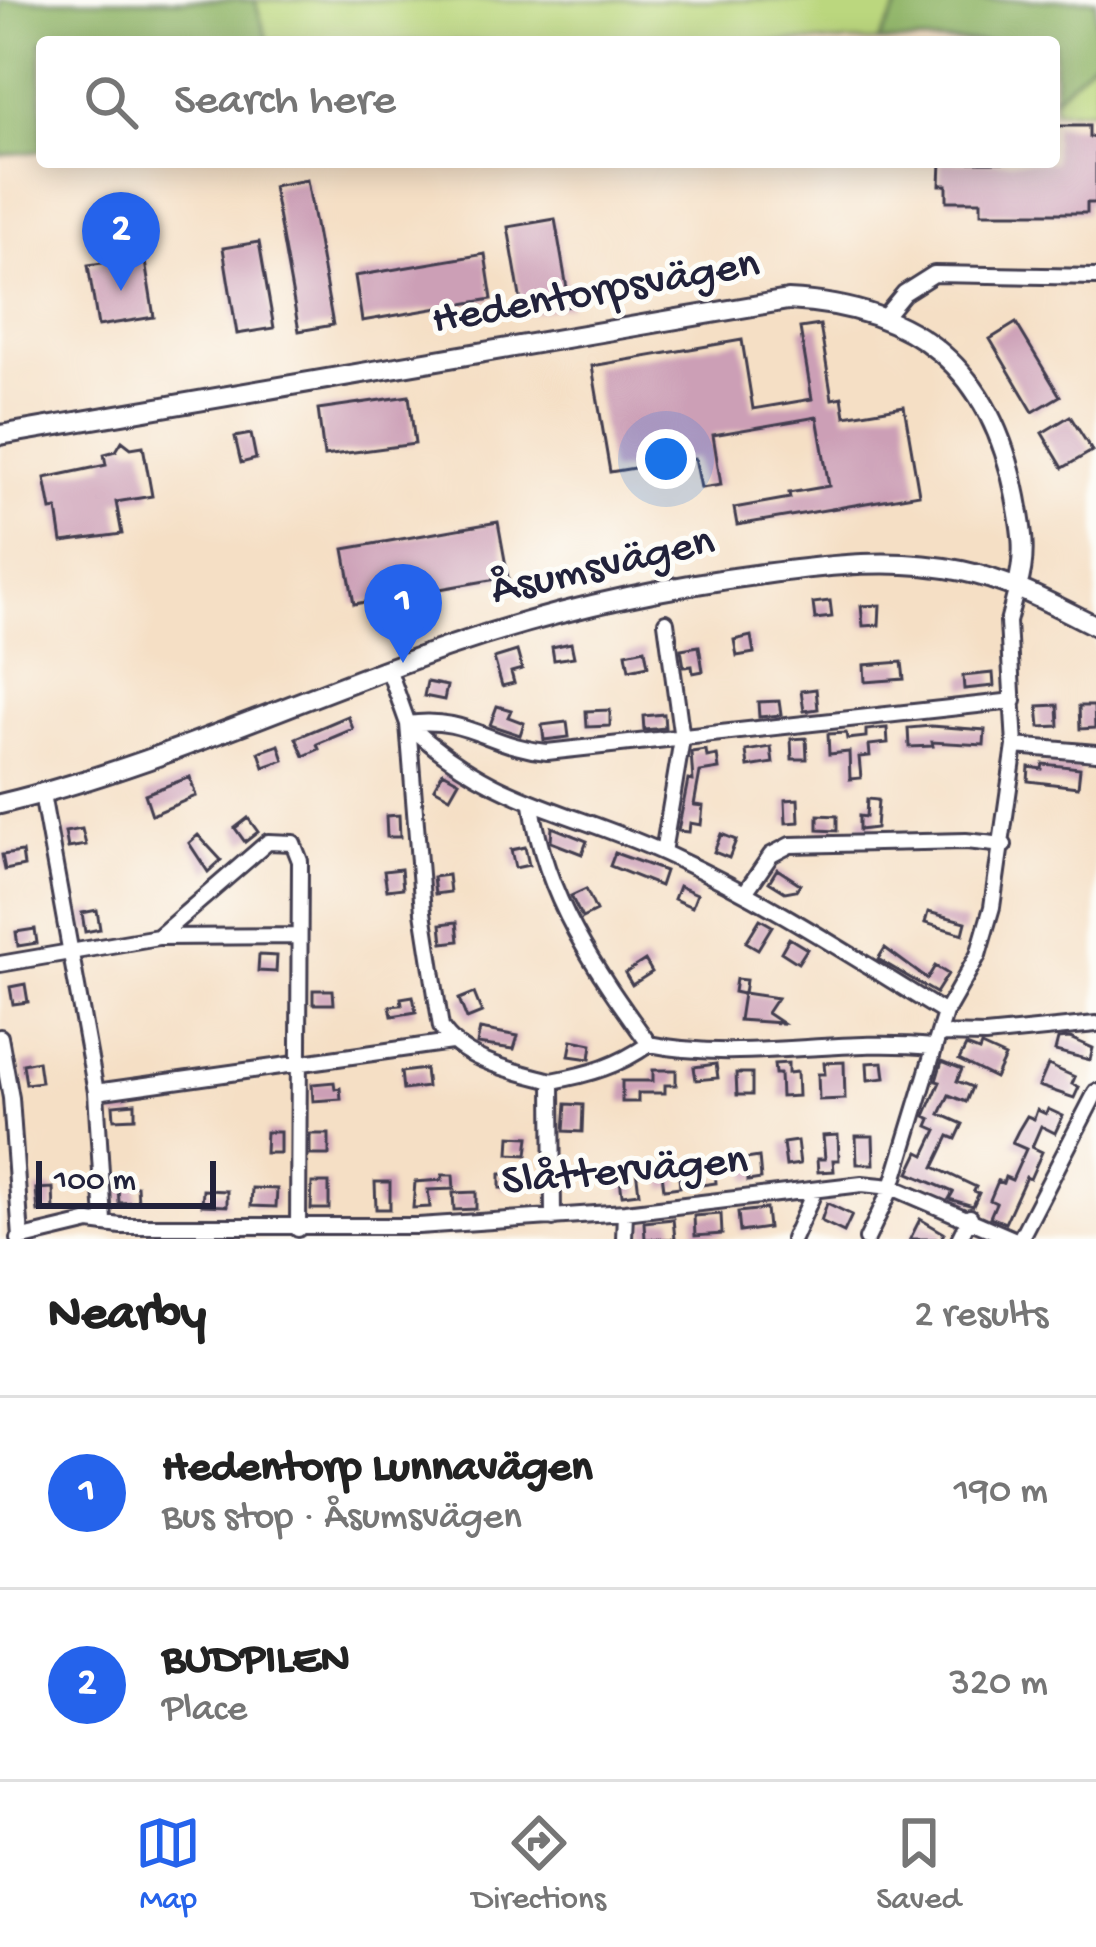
<!DOCTYPE html>
<html lang="en">
<head>
<meta charset="utf-8">
<style>
  body { margin:0; font-family:"Gochi Hand",sans-serif; background:#f6f6f6; color:#222 }
  .scale { position:absolute; left:36px; bottom:30px; width:180px; box-sizing:border-box; padding-left:12px; border:6px solid #22223b; border-top:0; font-size:33px; line-height:42px; white-space:nowrap; color:#22223b; -webkit-text-stroke:9px #fdfcf7; paint-order:stroke }
  .you { position:absolute; left:666px; top:459px; width:42px; height:42px; margin:-30px; border:9px solid #fff; border-radius:50%; background:#1a73e8; box-shadow:0 0 0 18px #1a73e833 }
  .badge { display:grid; place-items:center; width:78px; height:78px; border-radius:50%; background:#2563eb; color:#fff; font-size:39px; font-weight:700 }
  .pin { position:absolute; translate:-50% -99px; filter:drop-shadow(0 3px 6px #0008) }
  .pin::after { content:''; position:absolute; top:63px; width:42px; height:36px; background:inherit; clip-path:polygon(0 0,100% 0,50% 100%) }
  .list { margin:0; padding:0; list-style:none }
  h2 { display:flex; justify-content:space-between; align-items:center; height:156px; margin:0; padding:0 48px; font-size:51px }
  h2 small { font-size:39px; font-weight:400; color:#767676 }
  .list li { display:grid; grid-template-columns:78px 1fr auto; gap:36px; align-items:center; box-sizing:border-box; height:192px; padding:0 48px; border-top:3px solid #e0e0e0 }
  .list b { display:block; font-size:45px; white-space:nowrap }
  .list p { margin:0; font-size:39px; white-space:nowrap; color:#767676 }
  .list em { font-size:39px; font-style:normal; color:#767676 }
  .icon { flex:none; width:66px; height:66px; fill:none; stroke:currentColor; stroke-width:2; stroke-linecap:round; stroke-linejoin:round }
  .map { position:relative; flex:none; width:1096px; height:1239px; overflow:hidden }
  .search { position:absolute; background:#fff; box-shadow:0 6px 30px #0003; left:36px; right:36px; top:36px; height:132px; display:flex; align-items:center; gap:30px; box-sizing:border-box; padding:0 42px; border-radius:12px; color:#767676; font-size:45px }
  .sheet { height:540px; background:#fff }
  nav { display:flex; justify-content:space-around; align-items:center; box-sizing:border-box; height:168px; border-top:3px solid #e0e0e0; background:#fff; font-size:33px; color:#767676 }
  nav a { display:grid; justify-items:center; gap:6px }
  nav .on { color:#2563eb }
  .map>svg:first-child { display:block }
  .green { fill:#bbd77e; stroke:#6e7c5c; stroke-width:3 }
  .forest { fill:#94b86d; stroke:#5b6d54; stroke-width:3 }
  .building { fill:#cc9fb6 }
  .lines { fill:none; stroke-linecap:round; stroke-linejoin:round }
  .street-casing { stroke:#423e50; stroke-width:20 }
  .secondary-casing { stroke:#423e50; stroke-width:24 }
  .street { stroke:#fff; stroke-width:14 }
  .secondary { stroke:#fff; stroke-width:18 }
  .labels { text-anchor:middle; dominant-baseline:central; stroke-width:10; stroke-linejoin:round; paint-order:stroke }
  .street-label { font-size:45px; fill:#22223b; stroke:#fdfcf7 }
</style>
</head>
<body>
<div class="map">
<svg width="1096" height="1239" viewBox="0 0 1096 1239">
  <rect width="100%" height="100%" fill="#fdfcf7"/>
  <filter id="ink" filterUnits="userSpaceOnUse"><feTurbulence type="fractalNoise" baseFrequency=".00833" numOctaves="2"/><feDisplacementMap in="SourceGraphic" scale="24" xChannelSelector="R" yChannelSelector="G"/><feConvolveMatrix kernelMatrix="1 2 1 2 8 2 1 2 1" color-interpolation-filters="sRGB"/></filter>
  <filter id="wash" filterUnits="userSpaceOnUse"><feTurbulence type="fractalNoise" baseFrequency=".004" numOctaves="4" result="noise"/><feDisplacementMap in="SourceGraphic" scale="48" xChannelSelector="R" yChannelSelector="G"/><feGaussianBlur stdDeviation="2.7" result="paint"/><feColorMatrix in="noise" values="0 0 0 0 0 0 0 0 0 0 0 0 0 0 0 0 0 1.4 0 .05"/><feComposite in="paint" operator="in"/></filter>
  <g filter="url(#wash)">
    <rect width="100%" height="100%" fill="#f5dfc5"/>
    <path class="green" d="M 128,0 L 1096,0 L 1096,110 L 1054,111 L 1054,98 L 1075,78 L 1054,42 L 126,42 Z"/>
    <path class="forest" d="M 0,0 L 255,0 L 268,42 L 42,42 L 42,151 L 0,155 Z
      M 902,0 L 1096,0 L 1096,58 L 1054,98 L 1054,42 L 878,42 Z"/>
    <g id="blocks">
      <path class="building" d="M 1054,126 L 1089,126 L 1089,137 L 1096,137 L 1096,203 L 1087,203 L 1087,213 L 981,213 L 981,201 L 947,201 L 947,185 L 940,185 L 941,162 L 1054,162 Z
        M 307,180 L 333,325 L 299,331 L 273,186 Z
        M 555,219 L 570,306 L 523,314 L 508,227 Z
        M 139,225 L 154,317 L 98,326 L 88,265 L 102,263 L 97,232 Z
        M 259,242 L 274,328 L 237,334 L 223,248 Z
        M 485,254 L 492,299 L 362,321 L 355,276 Z
        M 1016,323 L 1060,396 L 1033,412 L 990,339 Z
        M 820,325 L 832,399 L 842,397 L 845,416 L 904,406 L 919,494 L 737,525 L 734,508 L 790,498 L 789,493 L 829,486 L 817,417 L 713,435 L 721,485 L 701,488 L 695,458 L 610,472 L 592,366 L 742,340 L 753,409 L 812,399 L 800,328 Z
        M 409,396 L 415,444 L 324,456 L 318,409 Z
        M 1070,416 L 1092,451 L 1063,468 L 1042,433 Z
        M 251,434 L 256,459 L 241,463 L 235,437 Z
        M 122,441 L 131,448 L 143,446 L 152,496 L 116,502 L 122,534 L 62,542 L 57,509 L 51,510 L 45,478 L 106,465 L 104,454 L 116,451 Z
        M 498,522 L 508,577 L 354,604 L 344,549 Z
        M 830,601 L 832,617 L 815,619 L 813,603 Z
        M 880,605 L 879,625 L 863,626 L 861,606 Z
        M 751,636 L 754,653 L 737,656 L 734,640 Z
        M 571,643 L 574,657 L 554,660 L 552,647 Z
        M 699,646 L 703,671 L 693,673 L 692,666 L 684,667 L 681,649 Z
        M 645,649 L 648,666 L 629,670 L 626,653 Z
        M 517,651 L 522,669 L 511,672 L 514,683 L 502,686 L 494,658 Z
        M 902,662 L 904,679 L 865,682 L 864,665 Z
        M 993,673 L 994,686 L 964,689 L 963,676 Z
        M 427,682 L 447,686 L 444,700 L 424,696 Z
        M 816,689 L 818,709 L 804,711 L 801,691 Z
        M 779,701 L 781,715 L 759,717 L 758,702 Z
        M 1058,705 L 1059,726 L 1040,727 L 1038,706 Z
        M 497,706 L 511,710 L 508,717 L 524,723 L 520,735 L 490,725 Z
        M 1079,706 L 1094,706 L 1095,728 L 1080,729 Z
        M 610,710 L 610,726 L 587,727 L 586,711 Z
        M 664,714 L 665,728 L 644,730 L 643,716 Z
        M 348,716 L 353,729 L 317,744 L 319,749 L 304,756 L 296,738 Z
        M 567,722 L 569,737 L 544,740 L 542,725 Z
        M 931,726 L 985,730 L 984,745 L 932,742 L 933,746 L 909,747 L 908,728 Z
        M 887,728 L 888,743 L 869,745 L 870,756 L 859,757 L 861,778 L 850,779 L 849,752 L 829,754 L 828,734 L 846,733 L 847,739 L 866,737 L 866,730 Z
        M 806,738 L 807,759 L 792,759 L 791,739 Z
        M 279,745 L 284,760 L 264,767 L 259,752 Z
        M 771,747 L 773,763 L 748,767 L 746,751 Z
        M 706,750 L 707,757 L 717,755 L 719,769 L 700,772 L 694,805 L 703,806 L 701,825 L 690,823 L 689,832 L 678,831 L 688,780 L 693,781 L 691,752 Z
        M 1043,764 L 1080,768 L 1078,787 L 1028,781 L 1029,767 L 1042,769 Z
        M 443,772 L 459,781 L 450,797 L 434,788 Z
        M 190,777 L 196,796 L 152,815 L 145,794 Z
        M 798,799 L 799,822 L 786,823 L 785,800 Z
        M 867,799 L 878,800 L 876,828 L 859,830 L 859,816 L 866,817 Z
        M 399,815 L 400,837 L 387,837 L 386,816 Z
        M 818,815 L 837,816 L 837,831 L 818,830 Z
        M 248,818 L 258,832 L 245,842 L 235,828 Z
        M 552,827 L 587,841 L 582,854 L 551,842 Z
        M 82,829 L 86,845 L 68,848 L 65,832 Z
        M 721,834 L 736,840 L 729,858 L 714,852 Z
        M 198,835 L 221,860 L 208,872 L 189,843 Z
        M 525,847 L 529,865 L 515,868 L 511,850 Z
        M 22,852 L 24,866 L 5,870 L 2,855 Z
        M 615,853 L 665,871 L 660,886 L 610,866 Z
        M 401,869 L 403,888 L 387,890 L 384,871 Z
        M 777,869 L 800,884 L 796,890 L 785,892 L 769,882 Z
        M 448,875 L 450,892 L 435,894 L 433,877 Z
        M 679,886 L 697,894 L 692,907 L 674,899 Z
        M 586,889 L 596,911 L 582,918 L 571,896 Z
        M 97,910 L 100,929 L 85,932 L 82,913 Z
        M 928,912 L 966,922 L 963,934 L 925,923 Z
        M 760,919 L 772,926 L 758,949 L 746,942 Z
        M 457,922 L 459,941 L 443,943 L 441,924 Z
        M 35,929 L 37,943 L 18,946 L 16,932 Z
        M 789,938 L 807,949 L 798,963 L 781,952 Z
        M 885,948 L 927,979 L 935,966 L 948,974 L 936,993 L 878,959 Z
        M 259,955 L 277,956 L 276,972 L 258,971 Z
        M 645,960 L 652,972 L 632,985 L 625,973 Z
        M 736,979 L 746,980 L 744,993 L 777,998 L 767,1013 L 782,1023 L 739,1020 L 743,994 L 734,992 Z
        M 25,984 L 28,1002 L 13,1004 L 10,987 Z
        M 313,990 L 333,990 L 334,1004 L 313,1004 Z
        M 474,993 L 482,1013 L 467,1019 L 459,999 Z
        M 413,996 L 416,1012 L 392,1016 L 390,1006 L 402,1005 L 401,998 Z
        M 480,1029 L 518,1036 L 514,1049 L 477,1044 Z
        M 1070,1038 L 1093,1048 L 1090,1060 L 1055,1051 L 1058,1039 Z
        M 572,1040 L 592,1044 L 590,1059 L 569,1056 Z
        M 966,1046 L 979,1051 L 981,1046 L 1005,1057 L 995,1078 L 959,1060 Z
        M 38,1061 L 41,1082 L 26,1084 L 23,1064 Z
        M 942,1061 L 962,1069 L 957,1081 L 972,1087 L 966,1102 L 949,1095 L 940,1114 L 963,1124 L 956,1139 L 949,1136 L 934,1167 L 976,1187 L 974,1191 L 979,1193 L 973,1206 L 949,1199 L 953,1192 L 909,1173 L 919,1152 L 925,1155 L 937,1130 L 928,1126 L 931,1119 L 925,1116 L 940,1082 L 936,1081 Z
        M 844,1062 L 845,1099 L 819,1100 L 818,1074 L 825,1074 L 824,1063 Z
        M 883,1062 L 885,1078 L 868,1080 L 867,1063 Z
        M 788,1063 L 788,1073 L 797,1072 L 798,1096 L 781,1097 L 780,1074 L 775,1074 L 774,1064 Z
        M 716,1064 L 718,1078 L 696,1080 L 694,1067 Z
        M 1048,1065 L 1075,1077 L 1072,1084 L 1079,1087 L 1074,1098 L 1039,1086 Z
        M 425,1069 L 427,1087 L 403,1090 L 401,1072 Z
        M 653,1070 L 676,1070 L 676,1085 L 665,1085 L 665,1093 L 638,1093 L 638,1102 L 622,1102 L 622,1081 L 653,1081 Z
        M 736,1073 L 752,1073 L 752,1095 L 737,1095 Z
        M 334,1082 L 335,1089 L 340,1088 L 341,1099 L 313,1101 L 312,1084 Z
        M 135,1103 L 135,1118 L 114,1119 L 113,1105 Z
        M 566,1104 L 583,1105 L 582,1132 L 564,1131 Z
        M 1048,1109 L 1063,1116 L 1055,1133 L 1041,1126 L 1032,1147 L 1042,1152 L 1030,1179 L 1026,1177 L 1005,1223 L 990,1217 L 996,1203 L 990,1200 L 998,1181 L 1003,1183 L 1005,1177 L 1012,1180 L 1026,1149 L 1012,1143 L 1018,1131 L 1027,1116 L 1034,1119 L 1037,1110 L 1046,1114 Z
        M 266,1132 L 280,1132 L 280,1153 L 265,1153 Z
        M 310,1134 L 329,1134 L 329,1155 L 310,1155 Z
        M 838,1135 L 839,1160 L 833,1160 L 834,1171 L 818,1172 L 817,1159 L 825,1159 L 823,1136 Z
        M 510,1136 L 529,1137 L 527,1155 L 509,1154 Z
        M 856,1136 L 873,1136 L 874,1164 L 857,1164 Z
        M 797,1141 L 800,1164 L 786,1166 L 783,1143 Z
        M 759,1157 L 761,1179 L 748,1181 L 746,1159 Z
        M 714,1158 L 716,1183 L 701,1185 L 699,1160 Z
        M 678,1165 L 680,1187 L 664,1189 L 661,1166 Z
        M 636,1169 L 639,1193 L 622,1195 L 619,1171 Z
        M 500,1174 L 524,1174 L 524,1189 L 500,1188 Z
        M 442,1175 L 453,1175 L 454,1189 L 428,1190 L 430,1207 L 413,1208 L 415,1182 L 442,1180 Z
        M 375,1182 L 390,1182 L 390,1209 L 376,1209 Z
        M 312,1183 L 329,1183 L 329,1209 L 311,1209 Z
        M 137,1186 L 138,1202 L 119,1203 L 118,1187 Z
        M 53,1188 L 54,1211 L 38,1212 L 36,1189 Z
        M 252,1188 L 277,1189 L 276,1207 L 251,1206 Z
        M 203,1190 L 227,1191 L 227,1206 L 202,1205 Z
        M 476,1192 L 476,1209 L 454,1210 L 453,1193 Z
        M 827,1203 L 852,1215 L 844,1232 L 821,1221 Z
        M 766,1209 L 768,1228 L 740,1232 L 738,1212 Z
        M 721,1214 L 722,1234 L 695,1236 L 694,1216 Z
        M 673,1219 L 675,1239 L 645,1239 L 644,1222 Z
        M 920,1219 L 944,1233 L 941,1239 L 910,1239 Z"/>
    </g>
  </g>
  <g filter="url(#ink)">
    <use href="#blocks" fill-opacity="0" stroke="#423e50" stroke-width="3"/>
    <g class="lines">
      <defs>
        <path id="street" d="M 885,316 L 904,293 L 934,274 L 1096,277
          M 388,668 L 408,724 L 423,912 L 441,1027 C 462,1061 515,1071 552,1081 L 553,1218
          M 408,724 C 466,715 490,747 547,752 L 1014,701
          M 408,724 C 494,806 575,810 675,858 C 770,902 856,959 945,1013
          M 1015,746 L 1096,753
          M 42,794 L 96,1092 L 104,1221
          M 532,805 C 545,898 596,970 649,1044
          M 663,852 L 682,739 L 666,622
          M 746,891 L 771,855 L 790,845 L 966,841 L 1004,845
          M 158,937 L 268,842 L 293,843 L 300,861 L 298,1229
          M 0,964 L 158,937 L 298,936
          M 939,1034 L 985,1035 L 1096,1024
          M 0,1037 L 11,1098 L 21,1238
          M 552,1081 C 590,1074 618,1066 649,1044 C 742,1063 839,1037 932,1047
          M 96,1092 L 451,1042
          M 19,1239 L 90,1222 L 121,1226 L 418,1226 L 625,1212 L 862,1184 L 892,1187 L 1013,1239
          M 624,1239 L 625,1212
          M 793,1239 L 815,1190
          M 867,1239 L 892,1187 L 945,1013 L 978,955 L 992,907 L 1015,746 L 1008,622 L 1017,587
          M 959,1239 L 970,1217
          M 1020,1239 L 1096,1092"/>
        <path id="secondary" d="M 0,435 L 788,300 C 916,306 992,369 1016,497 C 1022,529 1027,556 1017,587
          M 0,804 C 154,767 297,699 445,648 C 549,612 654,588 763,574 C 830,565 895,557 962,571 C 1010,581 1052,604 1096,626"/>
      </defs>
      <use href="#street" class="street-casing"/>
      <use href="#secondary" class="secondary-casing"/>
      <use href="#street" class="street"/>
      <use href="#secondary" class="secondary"/>
    </g>
  </g>
  <g class="labels">
    <g class="street-label">
      <text transform="translate(596 294) rotate(-10)">Hedentorpsvägen</text>
      <text transform="translate(603 568) rotate(-13)">Åsumsvägen</text>
      <text transform="translate(625 1173) rotate(-5)">Slåttervägen</text>
    </g>
  </g>
</svg>
<div class="scale">100 m</div>
<div class="you"></div>
<div class="pin badge" style="left:403px;top:663px">1</div>
<div class="pin badge" style="left:121px;top:291px">2</div>
<div class="search"><svg class="icon" aria-label="search" viewBox="0 0 24 24"><circle cx="10" cy="10" r="6"/><path d="M15 15l6 6"/></svg>Search here</div>
</div>
<section class="sheet">
<h2>Nearby<small>2 results</small></h2>
<ul class="list">
<li><span class="badge">1</span><div><b>Hedentorp Lunnavägen</b><p>Bus stop · Åsumsvägen</p></div><em>190 m</em></li>
<li><span class="badge">2</span><div><b>BUDPILEN</b><p>Place</p></div><em>320 m</em></li>
</ul>
</section>
<nav>
<a class="on"><svg class="icon" aria-label="map" viewBox="0 0 24 24"><path d="M3 6l6-2 6 2 6-2v14l-6 2-6-2-6 2zM9 4v14M15 6v14"/></svg>Map</a>
<a><svg class="icon" aria-label="directions" viewBox="0 0 24 24"><path d="M12 3l9 9-9 9-9-9zM9 14v-3h6M13 9l2 2-2 2"/></svg>Directions</a>
<a><svg class="icon" aria-label="saved" viewBox="0 0 24 24"><path d="M7 4h10v16l-5-4-5 4z"/></svg>Saved</a>
</nav>
</body>
</html>
